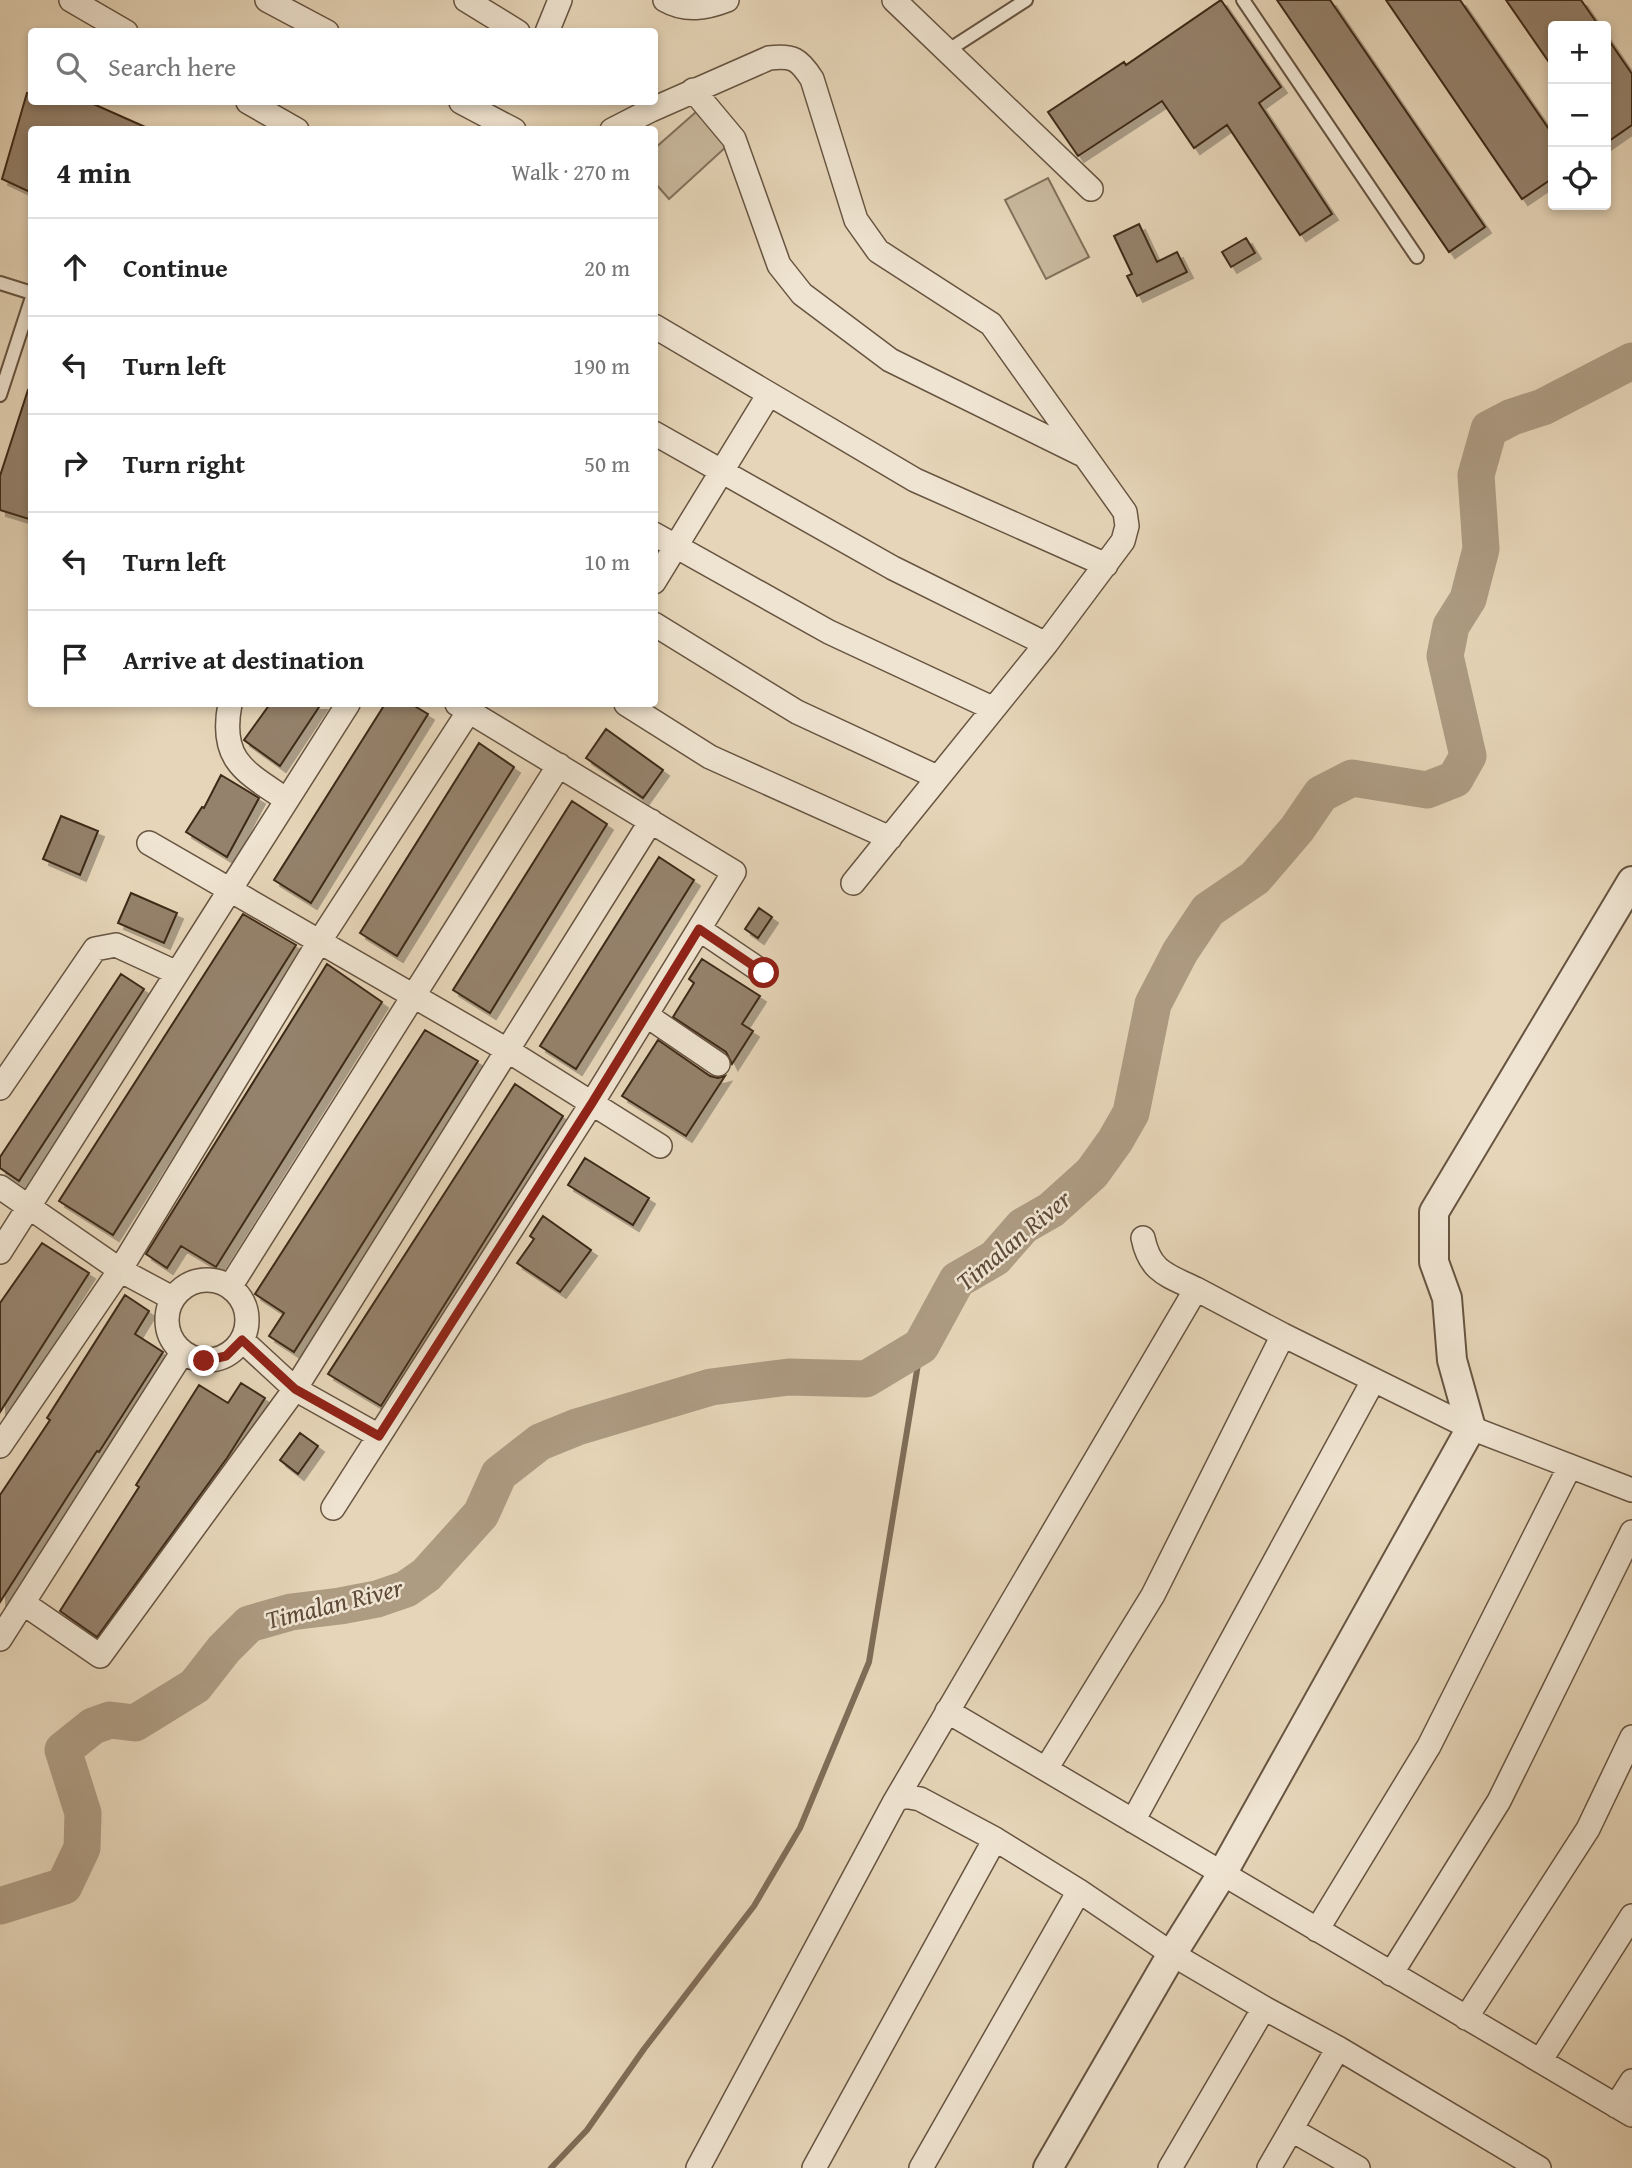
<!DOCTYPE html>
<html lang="en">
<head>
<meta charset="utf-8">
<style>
  body { margin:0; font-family:"Gentium Book Plus",serif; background:#f6f6f6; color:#222 }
  .controls { position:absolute; right:21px; top:21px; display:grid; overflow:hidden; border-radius:7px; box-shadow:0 4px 10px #0003 }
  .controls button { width:63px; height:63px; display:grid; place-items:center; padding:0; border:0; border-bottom:2px solid #e0e0e0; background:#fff; color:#222; font:35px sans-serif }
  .stop { position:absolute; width:21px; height:21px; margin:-16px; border:5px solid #8f2418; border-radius:50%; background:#fff }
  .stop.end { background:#8f2418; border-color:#fff; box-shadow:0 2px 7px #0008 }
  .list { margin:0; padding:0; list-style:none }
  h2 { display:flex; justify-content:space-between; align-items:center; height:91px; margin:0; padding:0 28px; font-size:30px }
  h2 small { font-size:23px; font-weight:400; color:#767676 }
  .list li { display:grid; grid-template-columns:46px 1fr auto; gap:21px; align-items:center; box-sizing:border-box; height:98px; padding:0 28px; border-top:2px solid #e0e0e0 }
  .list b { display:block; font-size:26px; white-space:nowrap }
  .list em { font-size:23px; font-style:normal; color:#767676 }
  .icon { flex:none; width:38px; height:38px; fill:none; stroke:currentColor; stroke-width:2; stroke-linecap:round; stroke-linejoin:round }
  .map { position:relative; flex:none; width:1632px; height:2168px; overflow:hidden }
  .search { position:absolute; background:#fff; box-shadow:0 4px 10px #0003; left:28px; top:28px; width:630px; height:77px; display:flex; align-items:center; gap:18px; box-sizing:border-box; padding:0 24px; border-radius:7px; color:#767676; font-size:26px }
  .panel { position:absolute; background:#fff; box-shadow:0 4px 10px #0003; left:28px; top:126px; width:630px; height:581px; border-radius:7px }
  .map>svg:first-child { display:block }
  .green { fill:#c9b89d; stroke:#83705b; stroke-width:2 }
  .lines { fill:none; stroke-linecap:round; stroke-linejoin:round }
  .stream { stroke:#806d58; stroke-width:6 }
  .river { stroke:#ad9b82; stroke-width:37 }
  .building { fill:#95826c; stroke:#3d2919; stroke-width:2; filter:url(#shadow) }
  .service-casing { stroke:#675441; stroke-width:16 }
  .minor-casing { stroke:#675441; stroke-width:26 }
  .tertiary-casing { stroke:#675441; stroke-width:32 }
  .service { stroke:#efe4d1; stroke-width:12 }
  .minor { stroke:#efe4d1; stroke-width:23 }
  .tertiary { stroke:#efe4d1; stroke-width:28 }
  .route { stroke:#8f2418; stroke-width:9 }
  .labels { text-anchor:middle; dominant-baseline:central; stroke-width:5; stroke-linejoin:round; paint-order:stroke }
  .water-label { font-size:26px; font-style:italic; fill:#5f4b38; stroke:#efe4d1 }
</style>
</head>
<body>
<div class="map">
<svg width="1632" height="2168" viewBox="0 0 1632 2168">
  <defs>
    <filter id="shadow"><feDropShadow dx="6" dy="6" stdDeviation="0" flood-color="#0004"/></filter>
  </defs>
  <rect width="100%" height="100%" fill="#e6d5b8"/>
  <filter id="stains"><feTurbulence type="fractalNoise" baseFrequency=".00286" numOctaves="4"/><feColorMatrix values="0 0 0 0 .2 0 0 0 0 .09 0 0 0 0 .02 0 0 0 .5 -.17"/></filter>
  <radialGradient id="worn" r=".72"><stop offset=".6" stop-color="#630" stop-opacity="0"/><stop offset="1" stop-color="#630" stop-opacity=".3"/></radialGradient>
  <path class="green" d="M 696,112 L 727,146 L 669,199 L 655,183 L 654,149 Z
    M 1048,178 L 1089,257 L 1046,279 L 1005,200 Z"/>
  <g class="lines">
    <path class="stream" d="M 551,2168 L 587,2130 L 644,2049 L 754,1906 L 800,1828 L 869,1662 L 921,1346"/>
    <path class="river" d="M 0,1906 L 64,1886 L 82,1848 L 83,1813 L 63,1750 L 93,1726 L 110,1720 L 135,1723 L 195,1686 L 224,1649 L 249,1624 L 291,1612 L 340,1606 L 377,1599 L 406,1589 L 426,1575 L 481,1514 L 499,1474 L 540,1442 L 577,1427 L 711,1387 L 789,1377 L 866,1379 L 921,1346 L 957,1280 L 995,1258 L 1023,1226 L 1051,1210 L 1092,1173 L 1115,1141 L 1131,1113 L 1153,1004 L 1180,952 L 1208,910 L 1255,878 L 1297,829 L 1321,794 L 1352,778 L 1427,790 L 1455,779 L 1468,756 L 1445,656 L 1451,626 L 1468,599 L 1481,549 L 1476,475 L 1489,429 L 1512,417 L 1543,407 L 1632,361"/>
  </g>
  <path class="building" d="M 1221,0 L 1281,87 L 1259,103 L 1332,214 L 1300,235 L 1227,125 L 1194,148 L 1162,101 L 1078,156 L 1048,112 L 1124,62 L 1126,65 Z
    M 1277,0 L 1330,0 L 1485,227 L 1449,252 Z
    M 1386,0 L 1460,0 L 1553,135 L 1553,178 L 1522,199 Z
    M 1506,0 L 1581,0 L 1599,26 L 1553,26 L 1553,68 Z
    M 1606,36 L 1632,74 L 1632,125 L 1606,143 Z
    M 27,93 L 32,94 L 32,102 L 89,102 L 152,130 L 32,130 L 32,193 L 2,179 Z
    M 1139,224 L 1157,262 L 1177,252 L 1187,272 L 1137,296 L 1127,276 L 1132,274 L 1114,236 Z
    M 1246,238 L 1255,253 L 1231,267 L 1222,252 Z
    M 28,390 L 32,391 L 32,520 L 0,510 L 0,476 Z
    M 270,704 L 321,704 L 280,766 L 244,740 Z
    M 385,704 L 411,704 L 428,714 L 311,903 L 274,880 Z
    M 606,729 L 663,770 L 643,798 L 586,758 Z
    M 479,743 L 514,767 L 397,956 L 360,933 Z
    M 221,775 L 259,798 L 227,857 L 186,832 L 202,807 L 204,808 Z
    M 572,801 L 607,824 L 490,1013 L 453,990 Z
    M 61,816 L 98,831 L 80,875 L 43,859 Z
    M 659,857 L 694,880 L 576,1069 L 540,1046 Z
    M 131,893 L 177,913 L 164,943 L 118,923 Z
    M 759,908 L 772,917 L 758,938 L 745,929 Z
    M 243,914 L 296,945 L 113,1235 L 59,1201 Z
    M 702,959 L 760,996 L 742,1024 L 753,1031 L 732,1064 L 726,1052 L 673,1017 L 694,983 L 689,979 Z
    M 327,964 L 382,1002 L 216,1267 L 181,1246 L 167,1268 L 146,1254 Z
    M 121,974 L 144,989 L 19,1181 L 0,1168 L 0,1157 Z
    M 425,1030 L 478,1061 L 294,1352 L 269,1336 L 284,1313 L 255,1294 Z
    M 658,1040 L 710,1076 L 718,1078 L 725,1076 L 686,1136 L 622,1096 Z
    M 515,1084 L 563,1116 L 381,1406 L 328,1374 Z
    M 585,1158 L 649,1198 L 633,1225 L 568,1185 Z
    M 543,1216 L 591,1250 L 560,1292 L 517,1263 L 534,1239 L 530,1236 Z
    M 42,1243 L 89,1273 L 0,1412 L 0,1303 Z
    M 125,1295 L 149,1311 L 135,1334 L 163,1352 L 99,1452 L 97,1451 L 73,1488 L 0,1602 L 0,1495 L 50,1420 L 47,1418 Z
    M 241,1383 L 265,1398 L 227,1458 L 97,1637 L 60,1611 L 139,1487 L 136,1485 L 199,1385 L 228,1403 Z
    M 300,1433 L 318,1446 L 298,1474 L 280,1460 Z"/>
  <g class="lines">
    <defs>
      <path id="service" d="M 1243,0 L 1417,257
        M 947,51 L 1026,0
        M 0,283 L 32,293
        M 0,395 L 32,297"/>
      <path id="minor" d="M 71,0 L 126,32
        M 267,0 L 327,32
        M 466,0 L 518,32
        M 665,0 C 686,12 706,8 727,0
        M 894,0 L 1091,189
        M 547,32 L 560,0
        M 693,90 L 734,139 L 779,265 L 802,294 L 890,360 L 1081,454
        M 248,102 L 297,130
        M 461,102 L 514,130
        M 612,130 L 651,110 L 769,58 C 793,55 799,59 812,79 L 856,220 L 878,251 L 991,324 L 1125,512 L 1127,526 L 1123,541 L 1046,644 L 853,883
        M 654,326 L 915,480 L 1106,565
        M 654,433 L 893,568 L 1046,644
        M 654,534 L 829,632 L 992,708
        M 654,582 L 769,394
        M 654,624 L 797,712 L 937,777
        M 230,704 C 219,760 245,772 287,800
        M 626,704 L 710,757 L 890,838
        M 149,843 L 507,1050 L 660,1146
        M 699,929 L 764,973
        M 646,1015 L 718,1064
        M 0,1088 L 95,949 L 116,945 L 177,973
        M 0,1187 L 120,1270 L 172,1298
        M 1143,1238 C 1150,1272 1167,1275 1196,1289
        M 0,1252 L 348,704
        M167 1320a40 40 0 1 1 80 0a40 40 0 1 1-80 0Z
        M 230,1287 L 559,765
        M 242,1340 L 295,1389 L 379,1436
        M 0,1446 L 120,1270 L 319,942 L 469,711
        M 333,1508 L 592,1103 L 734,872 L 457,704
        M 23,1603 L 100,1656 L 295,1389 L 651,821
        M 0,1639 L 182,1353
        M 947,1711 L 1632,2115
        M 1046,1769 L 1153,1595 L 1283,1335
        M 895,1801 L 1196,1289 L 1283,1335 L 1471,1428 L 1632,1490
        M 1133,1821 L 1373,1381
        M 1317,1930 L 1429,1746 L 1570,1466
        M 1391,1974 L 1499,1801 L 1632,1532
        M 1264,2008 L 1338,2048 L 1539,2168
        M 1466,2018 L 1588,1829 L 1632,1737
        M 1540,2061 L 1632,1916
        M 1616,2106 L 1632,2081
        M 1292,2130 L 1358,2168
        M 698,2168 L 895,1801 L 904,1796 L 920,1799 L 995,1839 L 1079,1891 L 1172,1954 L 1264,2008 L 1170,2168
        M 814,2168 L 995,1839
        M 921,2168 L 1079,1891
        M 1269,2168 L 1338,2048"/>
      <path id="tertiary" d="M 1048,2168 L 1172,1954 L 1222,1874 L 1471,1428 L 1452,1360 L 1447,1298 L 1434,1262 L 1434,1212 L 1632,881"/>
    </defs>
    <use href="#service" class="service-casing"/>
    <use href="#minor" class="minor-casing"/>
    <use href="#tertiary" class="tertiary-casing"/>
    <use href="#service" class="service"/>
    <use href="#minor" class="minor"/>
    <use href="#tertiary" class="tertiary"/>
  </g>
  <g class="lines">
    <path class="route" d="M 204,1361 L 226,1356 L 242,1340 L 295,1389 L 379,1436 L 592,1103 L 699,929 L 764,973"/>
  </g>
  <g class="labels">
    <g class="water-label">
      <text transform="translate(1013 1240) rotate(-40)">Timalan River</text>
      <text transform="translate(334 1603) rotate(-14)">Timalan River</text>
    </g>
  </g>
  <rect width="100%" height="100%" filter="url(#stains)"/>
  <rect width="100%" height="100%" fill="url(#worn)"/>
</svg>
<div class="controls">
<button>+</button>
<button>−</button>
<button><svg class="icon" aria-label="locate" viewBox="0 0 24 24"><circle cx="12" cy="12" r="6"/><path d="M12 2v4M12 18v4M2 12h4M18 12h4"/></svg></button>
</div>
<div class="stop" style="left:764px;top:973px"></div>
<div class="stop end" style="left:204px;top:1361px"></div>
<div class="search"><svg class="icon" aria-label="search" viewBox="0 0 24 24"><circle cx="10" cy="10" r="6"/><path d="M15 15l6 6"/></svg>Search here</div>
<section class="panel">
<h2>4 min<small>Walk · 270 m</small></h2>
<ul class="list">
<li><svg class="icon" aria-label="ahead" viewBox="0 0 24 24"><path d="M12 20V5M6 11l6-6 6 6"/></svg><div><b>Continue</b></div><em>20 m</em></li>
<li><svg class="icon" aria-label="left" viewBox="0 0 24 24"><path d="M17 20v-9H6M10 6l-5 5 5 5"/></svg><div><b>Turn left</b></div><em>190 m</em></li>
<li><svg class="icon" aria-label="right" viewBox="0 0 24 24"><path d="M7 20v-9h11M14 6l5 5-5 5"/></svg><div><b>Turn right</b></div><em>50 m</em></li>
<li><svg class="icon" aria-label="left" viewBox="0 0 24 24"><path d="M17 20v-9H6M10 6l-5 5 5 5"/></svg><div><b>Turn left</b></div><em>10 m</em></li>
<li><svg class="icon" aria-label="arrive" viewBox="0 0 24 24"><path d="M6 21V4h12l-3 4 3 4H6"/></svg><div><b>Arrive at destination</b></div></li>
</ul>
</section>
</div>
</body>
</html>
